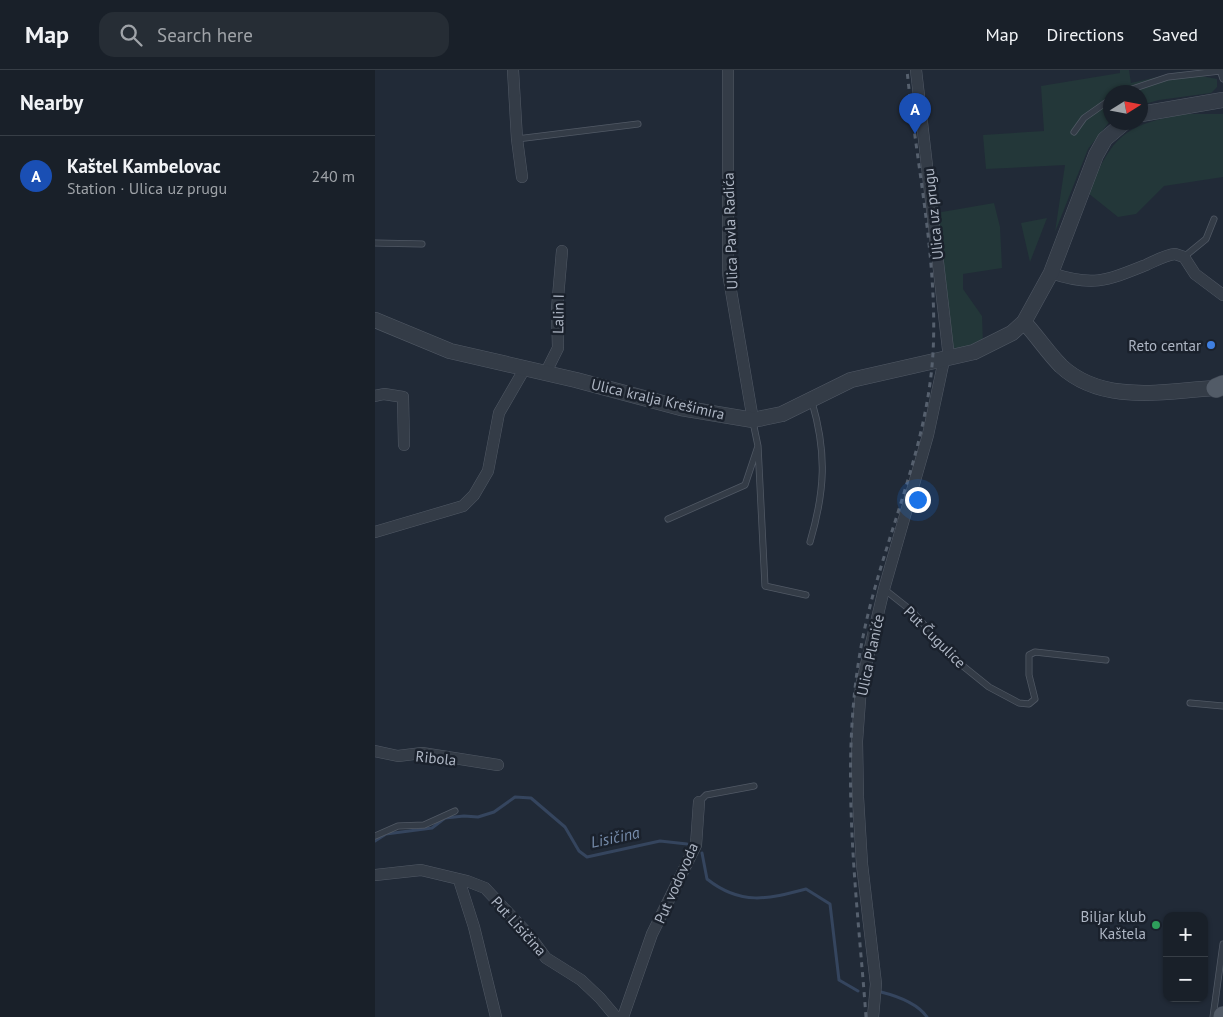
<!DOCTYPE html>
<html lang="en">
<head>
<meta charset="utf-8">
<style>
  body { margin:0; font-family:"PT Sans",sans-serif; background:#262d35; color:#f1f3f6 }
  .controls { position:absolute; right:15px; bottom:15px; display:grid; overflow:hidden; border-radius:10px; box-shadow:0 1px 4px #0004 }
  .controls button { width:45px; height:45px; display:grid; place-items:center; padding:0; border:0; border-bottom:1px solid #373e46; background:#192029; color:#f1f3f6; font:25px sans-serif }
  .compass { position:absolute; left:728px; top:15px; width:45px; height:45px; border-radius:50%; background:#192029; box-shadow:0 1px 4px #0004; rotate:79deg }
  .you { position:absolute; left:542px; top:429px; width:18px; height:18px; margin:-12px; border:4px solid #fff; border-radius:50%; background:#1a73e8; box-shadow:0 0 0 8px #1a73e833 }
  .badge { display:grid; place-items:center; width:32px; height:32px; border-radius:50%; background:#b45309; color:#fff; font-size:16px; font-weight:700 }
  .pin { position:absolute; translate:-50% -41px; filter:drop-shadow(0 1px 2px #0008) }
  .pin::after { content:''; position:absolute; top:26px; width:18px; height:15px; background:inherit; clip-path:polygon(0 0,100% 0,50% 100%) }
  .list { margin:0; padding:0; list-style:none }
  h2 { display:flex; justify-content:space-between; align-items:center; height:65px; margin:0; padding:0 20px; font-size:21px }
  h2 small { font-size:16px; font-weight:400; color:#9fa3a8 }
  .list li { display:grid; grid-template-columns:32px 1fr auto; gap:15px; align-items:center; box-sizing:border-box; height:80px; padding:0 20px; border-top:1px solid #373e46 }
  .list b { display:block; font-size:19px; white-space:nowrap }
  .list p { margin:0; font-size:16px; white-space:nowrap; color:#9fa3a8 }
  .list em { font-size:16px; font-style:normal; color:#9fa3a8 }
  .icon { flex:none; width:28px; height:28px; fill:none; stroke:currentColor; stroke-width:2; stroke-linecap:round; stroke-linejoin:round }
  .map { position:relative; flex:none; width:848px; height:947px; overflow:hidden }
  header { display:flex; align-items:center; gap:30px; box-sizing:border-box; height:70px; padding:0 25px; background:#192029; border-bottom:1px solid #373e46 }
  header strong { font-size:24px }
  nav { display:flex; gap:28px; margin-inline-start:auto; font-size:18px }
  .search { width:350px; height:45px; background:#262d35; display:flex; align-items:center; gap:12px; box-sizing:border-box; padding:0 18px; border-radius:15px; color:#9fa3a8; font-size:19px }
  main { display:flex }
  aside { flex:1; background:#192029 }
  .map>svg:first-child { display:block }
  .green { fill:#233739 }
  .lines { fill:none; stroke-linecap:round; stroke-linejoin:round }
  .stream { stroke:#35455e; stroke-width:3 }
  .service-casing { stroke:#515965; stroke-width:7 }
  .minor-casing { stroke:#515965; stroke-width:12 }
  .tertiary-casing { stroke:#515965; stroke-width:16 }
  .primary-casing { stroke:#3d4551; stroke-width:20 }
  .service { stroke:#343c47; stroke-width:5.5 }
  .minor { stroke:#343c47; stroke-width:11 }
  .tertiary { stroke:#343c47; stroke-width:15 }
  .primary { stroke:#525b67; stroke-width:19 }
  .rail { stroke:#56606e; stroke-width:3; stroke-dasharray:5 5; stroke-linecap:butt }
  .shop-dot { fill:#3f7fe0; stroke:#1a212c; stroke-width:2 }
  .leisure-dot { fill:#2e9e5b; stroke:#1a212c; stroke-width:2 }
  .labels { text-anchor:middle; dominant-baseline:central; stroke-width:5; stroke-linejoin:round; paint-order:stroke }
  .street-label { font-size:15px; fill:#aeb6c4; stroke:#1a212c }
  .poi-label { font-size:15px; fill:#aeb6c4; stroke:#1a212c; text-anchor:end }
  .water-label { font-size:16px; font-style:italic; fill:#778dac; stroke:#1a212c }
</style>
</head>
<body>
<header>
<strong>Map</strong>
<div class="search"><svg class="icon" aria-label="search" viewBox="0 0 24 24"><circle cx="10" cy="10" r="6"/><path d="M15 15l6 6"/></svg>Search here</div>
<nav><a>Map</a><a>Directions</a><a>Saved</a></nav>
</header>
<main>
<aside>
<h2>Nearby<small></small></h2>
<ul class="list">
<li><span class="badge" style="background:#1a4fb4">A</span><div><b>Kaštel Kambelovac</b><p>Station · Ulica uz prugu</p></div><em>240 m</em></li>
</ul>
</aside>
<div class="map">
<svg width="848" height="947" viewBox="0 0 848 947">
  <rect width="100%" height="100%" fill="#212a37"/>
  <path class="green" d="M 745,0 L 754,0 L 756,13 L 805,2 L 842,9 L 842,17 L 836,23 L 784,30 L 766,35 L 766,22 L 736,22 L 735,51 L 713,79 L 680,162 L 690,95 L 611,99 L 608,65 L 669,61 L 666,16 L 745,3 Z
    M 810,44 L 848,44 L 848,107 L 789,116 L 761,144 L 743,147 L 713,123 C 738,66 748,55 810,44 Z
    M 619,133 L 625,157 L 627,198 L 588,204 L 588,219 L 607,246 L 608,273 L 578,281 L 561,143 Z
    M 672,148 L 655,192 L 646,153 Z"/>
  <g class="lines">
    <path class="stream" d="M 0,771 L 11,764 L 57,758 L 70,748 L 89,746 L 103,747 L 119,742 L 140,727 L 156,728 L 190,757 L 204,781 L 212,787 L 285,771 L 312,774
      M 327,783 L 332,809 C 366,836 393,829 431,819 L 455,834 L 464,910 L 483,921
      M 506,922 C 522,926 542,933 552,947"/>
    <defs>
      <path id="service" d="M 845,0 L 848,9
        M 748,22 L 793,7 L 845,1
        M 699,62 L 709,48 L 736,29
        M 142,69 L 263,54
        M 0,173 L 47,174
        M 809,187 L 831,169 L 839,149
        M 383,376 L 390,516 L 431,525
        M 293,449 L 370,415 L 383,376 L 378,352
        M 435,472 C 450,421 452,383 437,332
        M 509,519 L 538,542 L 578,588 L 614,617 L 644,633 L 654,634 L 660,629 L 654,605 L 654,585 L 660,582 L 731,590
        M 815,633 L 848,636
        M 324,732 L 331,725 L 379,716
        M 0,766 L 23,756 L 49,755 L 80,741
        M 838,947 L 848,874"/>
      <path id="minor" d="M 138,0 L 142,69 L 147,107
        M 353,0 L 353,203 L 378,350
        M 541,0 L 574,288
        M 676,203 C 718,217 731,211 771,195 C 780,191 790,185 800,184 L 809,187 L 820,204 L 848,225
        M 170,304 L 183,278 L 182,239 L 187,181
        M 0,326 L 9,324 L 28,327 L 29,375
        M 0,462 L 88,436 L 99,425 L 113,401 L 124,343 L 150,298
        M 0,681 L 23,686 L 47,683 L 123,695
        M 0,805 L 46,800 L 92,811 L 110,818 L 154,865 L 171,888 L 206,910 L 225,928 L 241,947
        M 84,810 L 99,857 L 121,947
        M 248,947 L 277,864 L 321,775 L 324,732
        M 498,947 L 501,914 L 487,794 L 483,727 L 482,671 L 486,616 L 509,519 L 553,365 L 569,290"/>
      <path id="tertiary" d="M 766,44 L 848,30
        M 0,250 L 75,281 L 201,310 L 306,338 L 378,350 L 407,344 L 476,310 L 599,282 L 637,263 L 649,252 L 676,203 L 721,85 L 730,69 L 750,52
        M 649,252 C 662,266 673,283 686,296 C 728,335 790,321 841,318"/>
      <path id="primary" d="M 841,318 L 848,315
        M 848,947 L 848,946"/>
    </defs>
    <use href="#service" class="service-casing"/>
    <use href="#minor" class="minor-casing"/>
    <use href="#tertiary" class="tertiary-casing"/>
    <use href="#primary" class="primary-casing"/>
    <use href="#service" class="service"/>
    <use href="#minor" class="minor"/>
    <use href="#tertiary" class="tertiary"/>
    <use href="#primary" class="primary"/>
    <path class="rail" d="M 491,947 C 482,824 464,699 486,577 C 504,478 552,385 558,283 C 563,190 541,93 532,0"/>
  </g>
  <circle class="shop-dot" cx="836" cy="275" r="5"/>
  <circle class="leisure-dot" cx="781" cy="855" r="5"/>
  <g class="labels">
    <g class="street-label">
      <text transform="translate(558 144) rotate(-96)">Ulica uz prugu</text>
      <text transform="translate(355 161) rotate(-92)">Ulica Pavla Radića</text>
      <text transform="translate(183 244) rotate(-89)">Lalin I</text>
      <text transform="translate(283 329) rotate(13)">Ulica kralja Krešimira</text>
      <text transform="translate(560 567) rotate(45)">Put Čugulice</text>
      <text transform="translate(495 585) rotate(-78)">Ulica Planiće</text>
      <text transform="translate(61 688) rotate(6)">Ribola</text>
      <text transform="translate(301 813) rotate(-66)">Put vodovoda</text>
      <text transform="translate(144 856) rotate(48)">Put Lisičina</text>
    </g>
    <g class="poi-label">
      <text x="826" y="275">Reto centar</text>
      <text x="771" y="846">Biljar klub<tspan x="771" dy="17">Kaštela</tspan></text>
    </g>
    <g class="water-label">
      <text transform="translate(240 767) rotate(-12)">Lisičina</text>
    </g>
  </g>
</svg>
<div class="controls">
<button>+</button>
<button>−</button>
</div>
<svg class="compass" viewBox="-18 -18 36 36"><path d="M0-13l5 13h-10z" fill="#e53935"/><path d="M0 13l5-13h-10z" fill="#9fa3a8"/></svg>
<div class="you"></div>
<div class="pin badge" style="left:540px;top:64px;background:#1a4fb4">A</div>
</div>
</main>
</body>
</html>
